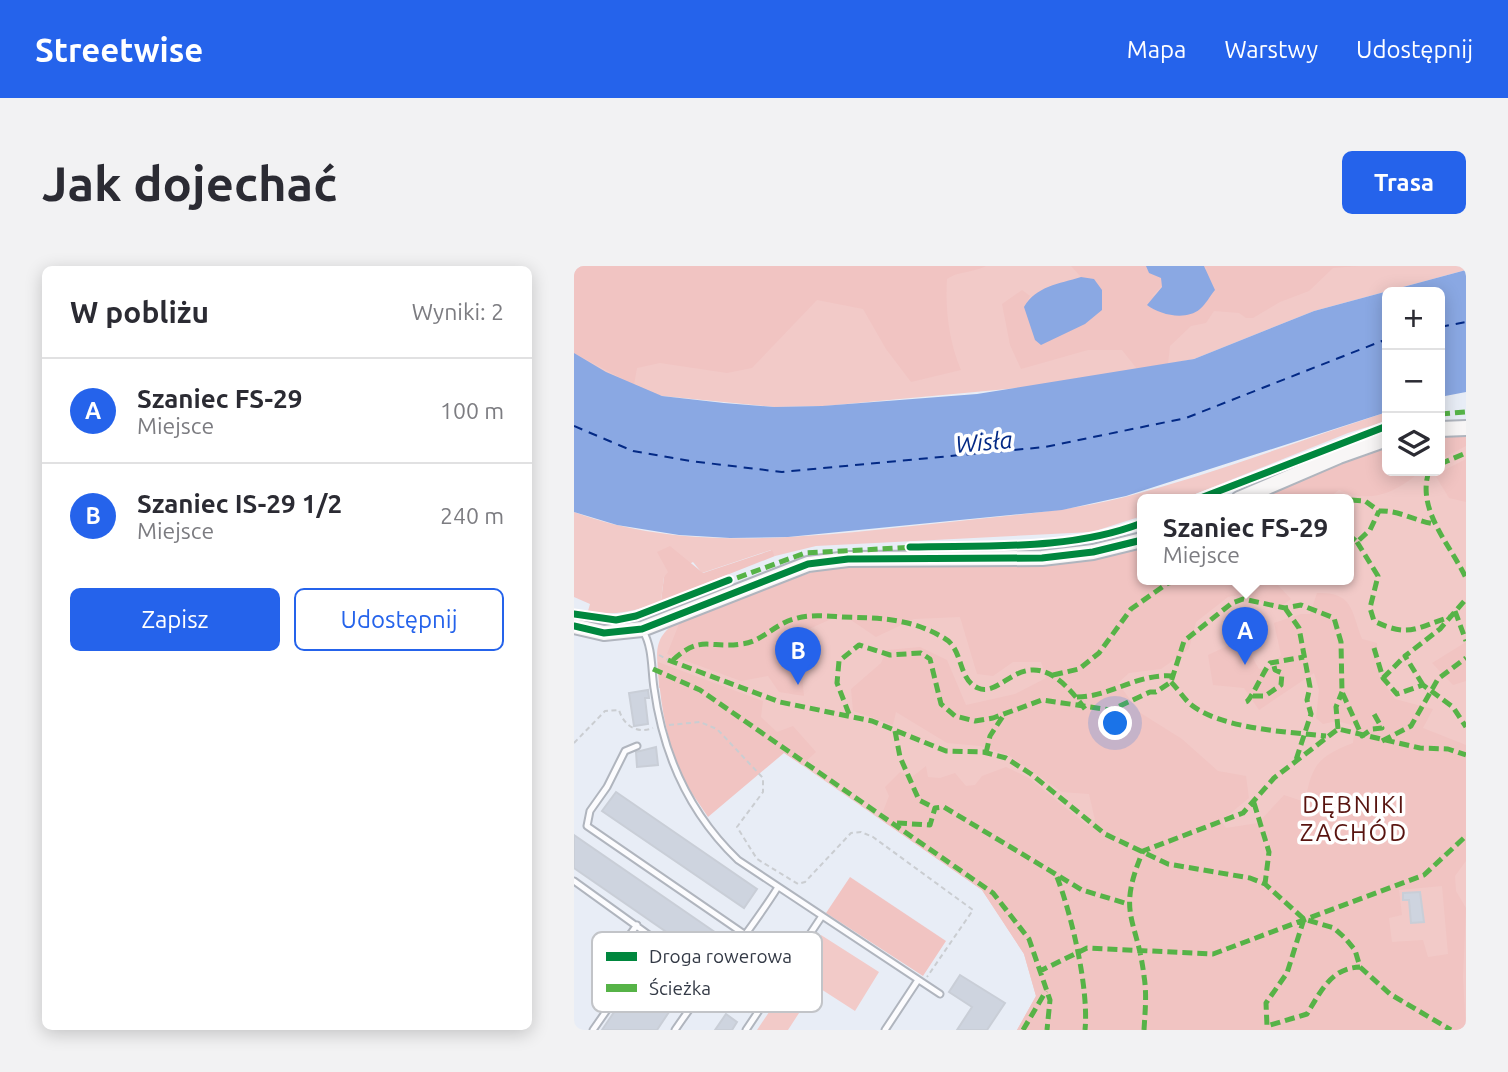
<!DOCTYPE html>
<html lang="pl">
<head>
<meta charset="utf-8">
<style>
  body { margin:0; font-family:Ubuntu,sans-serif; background:#f2f2f3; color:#2b2b33 }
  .controls { position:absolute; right:21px; top:21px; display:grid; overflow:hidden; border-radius:10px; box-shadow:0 4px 18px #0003 }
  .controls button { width:63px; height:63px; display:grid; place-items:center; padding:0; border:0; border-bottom:2px solid #e1e1e2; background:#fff; color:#2b2b33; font:35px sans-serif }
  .you { position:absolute; left:542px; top:458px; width:24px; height:24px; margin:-18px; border:5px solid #fff; border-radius:50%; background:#1a73e8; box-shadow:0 0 0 10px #1a73e833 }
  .badge { display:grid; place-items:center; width:46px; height:46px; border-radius:50%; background:#2563eb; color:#fff; font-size:23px; font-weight:700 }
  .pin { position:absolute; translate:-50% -58px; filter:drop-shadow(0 2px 4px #0008) }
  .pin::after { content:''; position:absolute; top:37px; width:24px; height:21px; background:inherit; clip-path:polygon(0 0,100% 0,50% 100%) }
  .popup { position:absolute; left:563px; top:228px; width:217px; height:91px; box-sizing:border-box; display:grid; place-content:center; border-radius:10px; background:#fff; filter:drop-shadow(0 2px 5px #0005); font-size:23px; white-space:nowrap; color:#7c7c81 }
  .popup b { font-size:26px; color:#2b2b33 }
  .popup::after { content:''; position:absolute; left:50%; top:100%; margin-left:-14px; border:14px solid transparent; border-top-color:#fff }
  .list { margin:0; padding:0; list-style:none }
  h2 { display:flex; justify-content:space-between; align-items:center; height:91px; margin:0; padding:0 28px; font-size:30px }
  h2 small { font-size:23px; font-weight:400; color:#7c7c81 }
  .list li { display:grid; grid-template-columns:46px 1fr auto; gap:21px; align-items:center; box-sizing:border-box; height:105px; padding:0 28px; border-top:2px solid #e1e1e2 }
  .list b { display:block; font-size:26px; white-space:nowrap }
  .list p { margin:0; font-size:23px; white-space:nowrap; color:#7c7c81 }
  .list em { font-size:23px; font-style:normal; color:#7c7c81 }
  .actions { display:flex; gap:14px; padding:21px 28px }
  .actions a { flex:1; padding:16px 0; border:2px solid #2563eb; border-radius:10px; text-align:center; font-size:24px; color:#2563eb }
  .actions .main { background:#2563eb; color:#fff }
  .icon { flex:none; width:38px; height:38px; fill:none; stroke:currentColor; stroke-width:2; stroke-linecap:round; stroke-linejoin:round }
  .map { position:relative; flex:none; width:892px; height:764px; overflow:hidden; border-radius:10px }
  header { display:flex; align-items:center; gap:42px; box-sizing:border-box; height:98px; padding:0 35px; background:#2563eb; color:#fff }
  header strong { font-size:33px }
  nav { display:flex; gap:38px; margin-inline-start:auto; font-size:24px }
  .intro { display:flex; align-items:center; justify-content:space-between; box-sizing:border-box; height:168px; padding:0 42px }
  h1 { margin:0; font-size:49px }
  .button { padding:18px 32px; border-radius:10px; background:#2563eb; color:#fff; font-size:24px; font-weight:700 }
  main { display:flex; gap:42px; padding:0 42px }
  aside { flex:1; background:#fff; border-radius:10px; box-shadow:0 4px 18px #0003 }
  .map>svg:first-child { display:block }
  .green { fill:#f2cac8 }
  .forest { fill:#f1c4c2; fill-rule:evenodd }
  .water { fill:#8aa8e3 }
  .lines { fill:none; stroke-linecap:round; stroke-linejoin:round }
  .ferry { stroke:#032985; stroke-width:2; stroke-dasharray:9 7; stroke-linecap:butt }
  .building { fill:#ced4df; stroke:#c9ced7; stroke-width:2 }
  .lane-casing { stroke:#b0b5be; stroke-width:9 }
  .secondary-casing { stroke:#b0b5be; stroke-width:18 }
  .path { stroke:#cacdd1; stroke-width:2; stroke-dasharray:5 3.5; stroke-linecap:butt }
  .lane { stroke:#fcfcfe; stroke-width:5 }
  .secondary { stroke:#f8f6f6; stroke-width:14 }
  .quiet { stroke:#56b347; stroke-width:5; stroke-dasharray:10 5; stroke-linecap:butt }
  .cycleway-casing { stroke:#fff; stroke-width:11 }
  .cycleway { stroke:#00873e; stroke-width:7 }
  .labels { text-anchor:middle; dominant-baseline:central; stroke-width:7; stroke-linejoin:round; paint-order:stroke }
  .water-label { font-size:24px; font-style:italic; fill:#032985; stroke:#fff }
  .neighbourhood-label { font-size:24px; letter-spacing:2px; fill:#581410; stroke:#fff }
  .key { fill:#fff; stroke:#c2c4c8; stroke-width:2 }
  .key-label { font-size:19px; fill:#343a46 }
</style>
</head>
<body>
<header>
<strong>Streetwise</strong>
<nav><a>Mapa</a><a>Warstwy</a><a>Udostępnij</a></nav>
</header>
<div class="intro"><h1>Jak dojechać</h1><a class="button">Trasa</a></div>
<main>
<aside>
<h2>W pobliżu<small>Wyniki: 2</small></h2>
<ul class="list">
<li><span class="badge">A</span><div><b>Szaniec FS-29</b><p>Miejsce</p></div><em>100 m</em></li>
<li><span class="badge">B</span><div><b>Szaniec IS-29 1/2</b><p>Miejsce</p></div><em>240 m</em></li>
</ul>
<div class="actions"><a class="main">Zapisz</a><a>Udostępnij</a></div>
</aside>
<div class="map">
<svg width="892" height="764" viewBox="0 0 892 764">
  <rect width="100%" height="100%" fill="#e8edf6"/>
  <path class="green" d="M 0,0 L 892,0 L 892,4 L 740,45 L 620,93 L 499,117 L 251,140 L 200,141 L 88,130 L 0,106 Z
    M 813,146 L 813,155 L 774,167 L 609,233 L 568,233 L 568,250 L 518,266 L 242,280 L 201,290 L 197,284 L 128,307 L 119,296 L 90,311 L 87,335 C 60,346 42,350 14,345 L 16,338 L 0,331 L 0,246 C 116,289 248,269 367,257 C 429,250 491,246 551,231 C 639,208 727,174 813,146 Z
    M 892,166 L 892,764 L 443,764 L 462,730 L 450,688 L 408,624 L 114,420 L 85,422 C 84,388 75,373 107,353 L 277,301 L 398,301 L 504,294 L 568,283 L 568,313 L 774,313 L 774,233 L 682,233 L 813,205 L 866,205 L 866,168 Z
    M 247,669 L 305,706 L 281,745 L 222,707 Z
    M 218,712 L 238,727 L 214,764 L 183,764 Z"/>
  <path class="forest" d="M 0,0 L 412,0 C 399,7 384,5 373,13 C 371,43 375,76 387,104 L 337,116 L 312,83 L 289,43 L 243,34 L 178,102 L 153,107 L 86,97 L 63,102 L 60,119 L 0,87 Z
    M 497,0 L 572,0 L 575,7 L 587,11 L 588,20 L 577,31 L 633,3 L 630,0 L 784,0 L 759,2 L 735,25 L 706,36 L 679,52 L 672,52 L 665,47 L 640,45 L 632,57 L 617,60 L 596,80 L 594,98 L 563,103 L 548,84 L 514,84 L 447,103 L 436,79 L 428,38 L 448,24 L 456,30 L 450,41 L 520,13 L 507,11 Z
    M 892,166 L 892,180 L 867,193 L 866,168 Z
    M 813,178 L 813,205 L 838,205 L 841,210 C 817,229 793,237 765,224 L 753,233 L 682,233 Z
    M 892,193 L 892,236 L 875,232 L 861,209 Z
    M 96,280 L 129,307 L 198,284 L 201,290 L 87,335 L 90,311 L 94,306 L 83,286 Z
    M 568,283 L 568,313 L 698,313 L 717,333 L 702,344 L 671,328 L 654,331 L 622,356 L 615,383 L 587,403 L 555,407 L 544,417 L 565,446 L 608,473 L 644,505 L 672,510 L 675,532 L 647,555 L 652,562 L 684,557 L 710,529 L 731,536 C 738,499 743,491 779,477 L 781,460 L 763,455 L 749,458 L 742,452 L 745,424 L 740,407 L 685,444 L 670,422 L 639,419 L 634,389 L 668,373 L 685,403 L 698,402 L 707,389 L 700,357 L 727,348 L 736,348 L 743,327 C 779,326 777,344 788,373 L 803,377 L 805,410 L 821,433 L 859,443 L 849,462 L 892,479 L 892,595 L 881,610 L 882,625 L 892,642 L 889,711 L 892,764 L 443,764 L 462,730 L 450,688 L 408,624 L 306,553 L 315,530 L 311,521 L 326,506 L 338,511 L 352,500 L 354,511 L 366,512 L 381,507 L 392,520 L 401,519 L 408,510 L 432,501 L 455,512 L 514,560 L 521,554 L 515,528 L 488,526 L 434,489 L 406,480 L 373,477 L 322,446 L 319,459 L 279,445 L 277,423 L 307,397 L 313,384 L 346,381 L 373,394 L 392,439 L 441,428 L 472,412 L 467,396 L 439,396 L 419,410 L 403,408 L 386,351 L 340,353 L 302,371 L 268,348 L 220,370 L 226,388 L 230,430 L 205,426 L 194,410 L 167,415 L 93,388 L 107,353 L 241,305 L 277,301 L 398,301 L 504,294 ZM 868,620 L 874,688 L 854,691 L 849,674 L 818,676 L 815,652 L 828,649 L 825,624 Z
    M 892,376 L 892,415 L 879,419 L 858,397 Z
    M 84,396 L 189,435 L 187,451 L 203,466 L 219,460 L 242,486 L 228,499 L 210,487 L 134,551 C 125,537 114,523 107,508 C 92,473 85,431 84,396 Z
    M 276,611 L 372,675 L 349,710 L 252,647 Z"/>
  <path class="water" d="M 572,0 L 630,0 L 641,24 C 636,30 632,38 626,43 C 612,55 586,49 573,39 L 588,21 L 587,12 L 575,7 Z
    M 892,4 L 892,126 L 866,131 L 866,26 L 813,26 L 813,146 L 552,230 L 488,244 L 214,271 L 156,272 L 105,269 L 43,259 L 0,246 L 0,87 L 32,106 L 88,130 L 150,137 L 200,141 L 248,140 L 403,128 L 620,93 L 740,45 Z
    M 507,11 L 520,13 L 528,24 L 528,44 L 511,58 L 467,79 L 461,74 L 450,41 C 462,20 485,18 507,11 Z"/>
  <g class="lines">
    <path class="ferry" d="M 866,61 L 892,56
      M 0,160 L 59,185 L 116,195 L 208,206 L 471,181 L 612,152 L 813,73"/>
  </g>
  <path class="building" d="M 74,424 L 75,432 L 71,432 L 74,458 L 60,460 L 55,427 Z
    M 82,481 L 84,499 L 63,501 L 62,486 Z
    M 42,526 L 183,623 L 170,642 L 28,545 Z
    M 0,569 L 148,671 L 133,694 L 0,602 Z
    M 846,626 L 850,656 L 837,657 L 835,634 L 829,634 L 829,627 Z
    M 190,677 L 212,692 L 174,746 L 153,732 Z
    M 386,709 L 431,737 L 413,764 L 383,764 L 398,741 L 375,726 Z
    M 61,715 L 92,736 L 94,733 L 101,737 L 83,764 L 28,764 Z
    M 152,748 L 163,756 L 158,764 L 141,764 Z"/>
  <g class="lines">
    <defs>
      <path id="lane" d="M 69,365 C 79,382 77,403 80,422 C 89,489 116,548 164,594 L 366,728
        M 63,480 L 51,485 L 33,521 L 16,545 L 13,560 L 173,670
        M 0,615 L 136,713
        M 19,764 L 56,711 C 39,687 47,681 63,659
        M 101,764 C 134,715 173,671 204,621
        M 172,764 L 248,650
        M 311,764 L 344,714"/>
      <path id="secondary" d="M 866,163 L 892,162
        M 665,233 L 765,190 L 813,173
        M 0,360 L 30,367 L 68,363 L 234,298 L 274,293 L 468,292 L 519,286 L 568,274"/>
    </defs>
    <use href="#lane" class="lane-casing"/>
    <use href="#secondary" class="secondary-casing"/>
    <path class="path" d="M 85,389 L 94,394
      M 95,459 L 126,456 L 143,463 L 189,512 L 189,526 L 163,561 L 183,593 L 224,618 L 231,616 L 277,567 L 287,566 L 299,571 L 399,644 L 353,711
      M 0,477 L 31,445 L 45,444 C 50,460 63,468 79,462"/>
    <use href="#lane" class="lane"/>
    <use href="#secondary" class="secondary"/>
    <path class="quiet" d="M 866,148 L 892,146
      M 866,198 L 892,187
      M 855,205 C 842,244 876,278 892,312
      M 762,233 L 791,235 L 805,245 C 825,244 841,255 861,258
      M 774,268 L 783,276 L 796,264 L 805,245
      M 783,276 L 804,310 L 796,342 L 800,355 C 835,372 841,362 876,351
      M 149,317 L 231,287 L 343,281
      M 711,342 L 725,362 L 736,421 L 733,434 L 737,448 L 722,494
      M 881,345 L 892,375
      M 800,382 L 809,412 L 823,428 L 849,419 L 879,441 L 892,461
      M 94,394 L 206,436 L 298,455 L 372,485 L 409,486 L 432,492 L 457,508 L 531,568 L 594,598 L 676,612 L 691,618 L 730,653 L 760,662 L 771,672 L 781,684 L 786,701 L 816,728 L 877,764
      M 99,394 C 127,368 136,383 168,378 C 187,376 201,358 220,353 C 235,348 252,350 268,351 C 306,352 336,352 370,372 C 390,383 383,413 404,422 C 432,434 453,362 511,443
      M 79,403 L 126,424 L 419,627 L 455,673 L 476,734 L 473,764
      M 479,409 L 505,403 L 525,387 L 557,343 L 594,317 L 617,313
      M 809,412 L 831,390
      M 597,416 C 603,422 609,431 615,437 C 645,463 714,466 752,470
      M 849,419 L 831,390 L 866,363 L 892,333
      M 679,430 L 691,430 L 707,419 L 708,407 L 701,404 L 699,396
      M 503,431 C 536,431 564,407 599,410
      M 672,436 C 677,434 689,406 696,397 L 730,391
      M 275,448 L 263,417 L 265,395 L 285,379 L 316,389 L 347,387 L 356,393 L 367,438 L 381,450 L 401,455 L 419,452 L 468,434 L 537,444 L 576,426 L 582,426 L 597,416 L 610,375 L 658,337 L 669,333 L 711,342 L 727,339 L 760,352 L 767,376 L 768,426 L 788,470 L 798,463 L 808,462 L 800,448
      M 764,463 L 762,441 L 768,426
      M 321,465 L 326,491 L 345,534 L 361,542
      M 808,475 L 837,460 L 864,413 L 892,392
      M 412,487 L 416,470 L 431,447
      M 680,537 L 695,586 L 691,618
      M 323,557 L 356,559 L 361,542 L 370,541 L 508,624 L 554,638
      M 483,611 C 498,650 515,723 511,764
      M 730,653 L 713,707 L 692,737 L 693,760 L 733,748 C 747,725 757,702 786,701
      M 464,706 L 513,682 L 639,688 L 850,609 L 892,570
      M 449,764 L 472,725
      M 570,764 C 571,746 573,728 570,710 C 563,651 542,649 569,585 L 669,547 L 700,512 L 764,463 L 846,482 L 874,483 L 892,489"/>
    <defs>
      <path id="cycleway" d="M 624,233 L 813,160
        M 336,281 C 412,279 496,285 568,257
        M 0,348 L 42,354 L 62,350 L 155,314
        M 0,360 L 30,367 L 68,363 L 234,298 L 274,293 L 468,292 L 519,286 L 568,274"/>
    </defs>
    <use href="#cycleway" class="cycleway-casing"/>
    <use href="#cycleway" class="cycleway"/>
  </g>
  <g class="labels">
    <g class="water-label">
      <text transform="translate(410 176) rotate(-5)">Wisła</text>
    </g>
    <g class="neighbourhood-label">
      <text x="780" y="538">DĘBNIKI<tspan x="780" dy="28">ZACHÓD</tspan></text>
    </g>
  </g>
  <rect x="18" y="666" width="230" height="80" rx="10" class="key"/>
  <rect x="32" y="686" width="31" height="9" fill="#00873e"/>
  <rect x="32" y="718" width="31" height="8" fill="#56b347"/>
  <g class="key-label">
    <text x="75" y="697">Droga rowerowa</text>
    <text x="75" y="729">Ścieżka</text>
  </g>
</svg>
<div class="controls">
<button>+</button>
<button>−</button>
<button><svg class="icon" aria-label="layers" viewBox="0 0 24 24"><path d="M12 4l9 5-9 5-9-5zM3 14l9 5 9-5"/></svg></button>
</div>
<div class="you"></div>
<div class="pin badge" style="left:671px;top:399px">A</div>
<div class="popup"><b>Szaniec FS-29</b>Miejsce</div>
<div class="pin badge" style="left:224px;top:419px">B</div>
</div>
</main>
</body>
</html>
